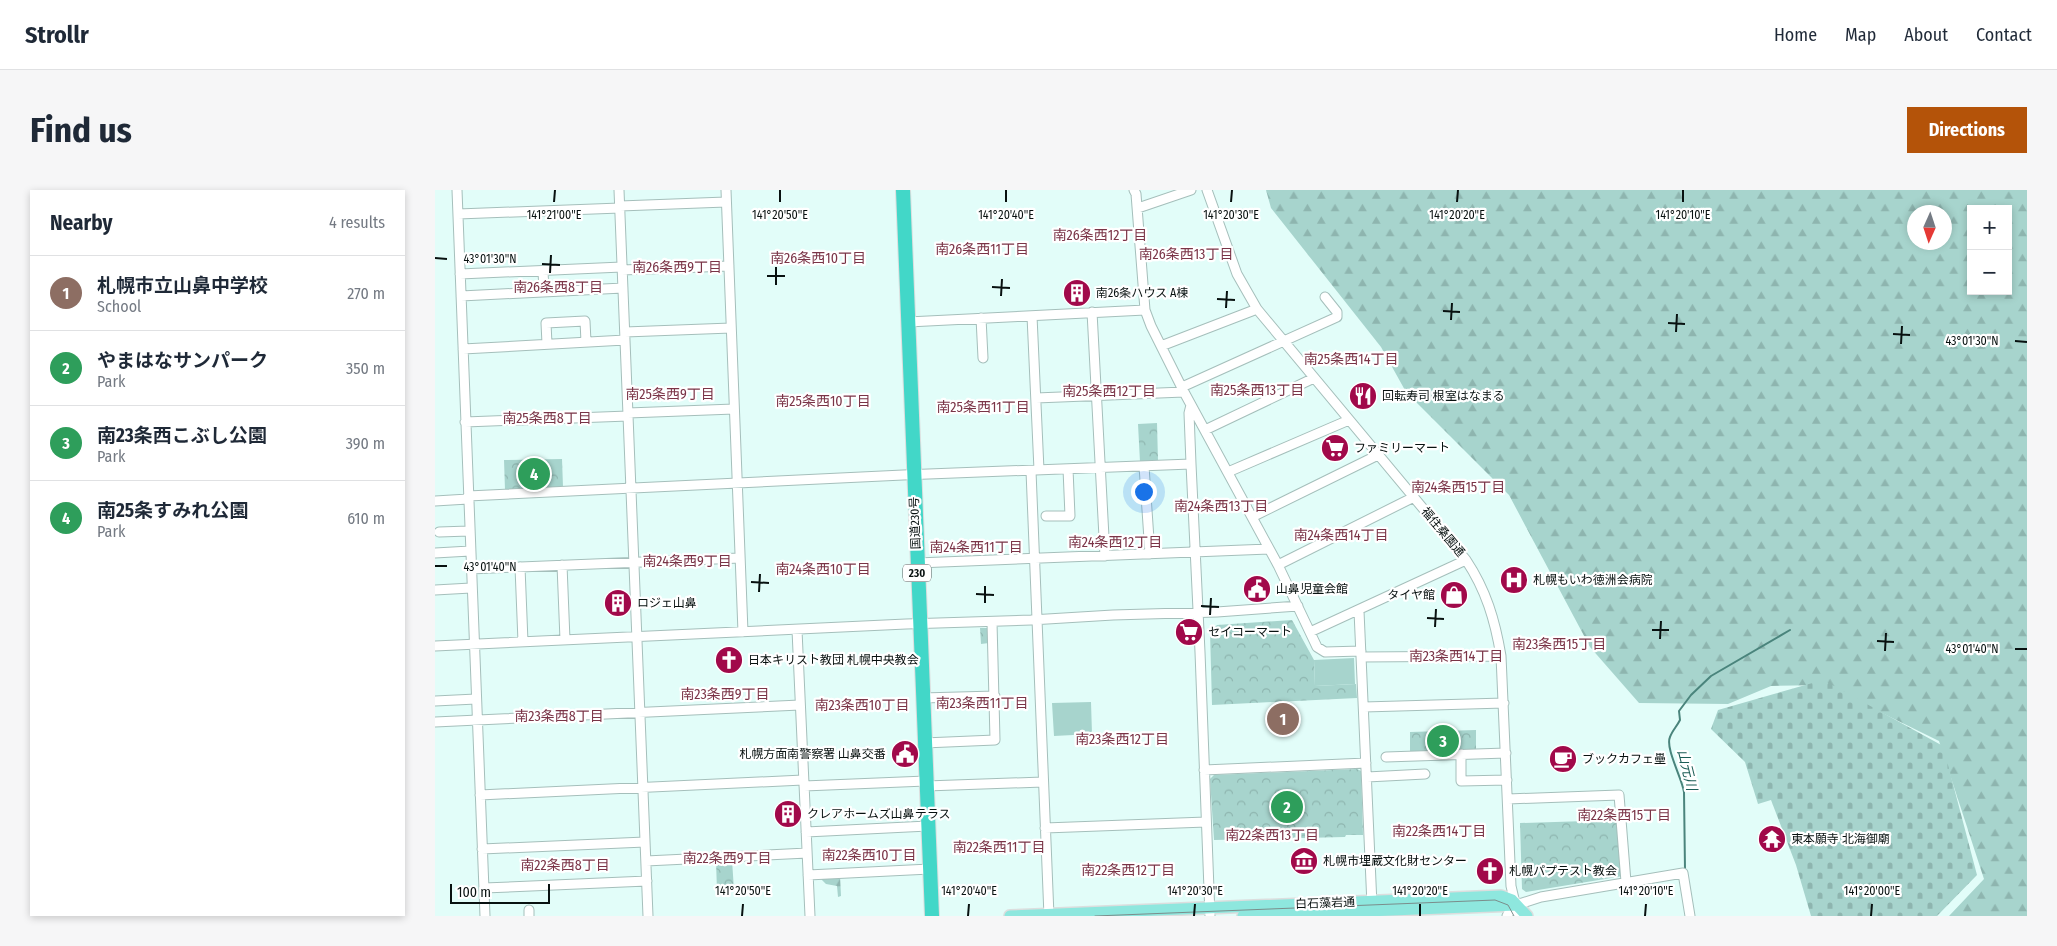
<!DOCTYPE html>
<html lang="en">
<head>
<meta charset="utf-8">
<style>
  body { margin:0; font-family:"Fira Sans Condensed","Noto Sans JP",sans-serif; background:#f6f6f7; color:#1f2937 }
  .controls { position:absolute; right:15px; top:15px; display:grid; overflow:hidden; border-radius:0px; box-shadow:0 2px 8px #0003 }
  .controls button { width:45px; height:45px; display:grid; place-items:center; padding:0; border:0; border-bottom:1px solid #e0e1e3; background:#fff; color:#1f2937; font:25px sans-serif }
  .compass { position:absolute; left:1472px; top:15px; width:45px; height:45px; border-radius:50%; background:#fff; box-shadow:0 2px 8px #0003; rotate:183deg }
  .scale { position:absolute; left:15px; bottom:12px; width:100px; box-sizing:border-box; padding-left:5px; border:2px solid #081110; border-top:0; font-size:14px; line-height:18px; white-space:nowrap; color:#081110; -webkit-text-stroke:4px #fff; paint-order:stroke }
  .you { position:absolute; left:708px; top:301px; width:18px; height:18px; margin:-12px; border:4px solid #fff; border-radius:50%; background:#1a73e8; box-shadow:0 0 0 8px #1a73e833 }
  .badge { display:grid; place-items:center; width:32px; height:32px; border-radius:50%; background:#b45309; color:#fff; font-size:16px; font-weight:700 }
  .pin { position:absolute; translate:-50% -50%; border:2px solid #fff; box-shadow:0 1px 5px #0006 }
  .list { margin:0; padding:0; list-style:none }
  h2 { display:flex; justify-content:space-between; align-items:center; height:65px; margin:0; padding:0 20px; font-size:21px }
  h2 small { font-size:16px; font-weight:400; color:#747a83 }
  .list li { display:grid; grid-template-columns:32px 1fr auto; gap:15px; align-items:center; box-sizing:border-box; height:75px; padding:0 20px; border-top:1px solid #e0e1e3 }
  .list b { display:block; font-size:19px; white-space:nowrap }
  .list p { margin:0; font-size:16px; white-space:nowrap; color:#747a83 }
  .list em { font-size:16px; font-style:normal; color:#747a83 }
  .map { position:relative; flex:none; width:1592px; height:726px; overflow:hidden; border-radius:0px }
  header { display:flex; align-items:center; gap:30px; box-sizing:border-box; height:70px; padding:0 25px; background:#fff; border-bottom:1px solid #e0e1e3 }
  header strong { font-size:24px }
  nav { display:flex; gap:28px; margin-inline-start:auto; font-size:18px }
  .intro { display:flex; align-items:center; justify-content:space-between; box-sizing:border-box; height:120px; padding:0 30px }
  h1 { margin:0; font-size:35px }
  .button { padding:12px 22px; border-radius:0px; background:#b45309; color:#fff; font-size:18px; font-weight:700 }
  main { display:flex; gap:30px; padding:0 30px }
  aside { flex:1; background:#fff; border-radius:0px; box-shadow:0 2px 8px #0003 }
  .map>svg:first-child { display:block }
  .forest { fill:url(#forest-firs); fill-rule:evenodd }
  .cemetery { fill:url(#cemetery-stones) }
  .park { fill:url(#park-crowns) }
  .pitch { fill:#a7d4cd }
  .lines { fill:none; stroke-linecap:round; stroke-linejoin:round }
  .stream { stroke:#4a847c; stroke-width:2 }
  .minor-casing { stroke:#a5bfbb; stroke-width:11 }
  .major-casing { stroke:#dcdede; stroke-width:14 }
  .highway-casing { stroke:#dcdede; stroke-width:16 }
  .minor { stroke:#fff; stroke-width:9 }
  .major { stroke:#8ee7de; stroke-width:11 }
  .highway { stroke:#42d7c8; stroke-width:14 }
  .tram { stroke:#7b8d8b; stroke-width:1 }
  .ticks { fill:none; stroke:#081110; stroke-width:2 }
  .labels { text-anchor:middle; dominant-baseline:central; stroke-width:4.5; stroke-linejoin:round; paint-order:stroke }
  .shield { fill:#fff; stroke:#525858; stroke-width:1 }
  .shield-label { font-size:11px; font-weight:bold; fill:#081110 }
  .poi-label { font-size:12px; fill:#081110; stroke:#fff; text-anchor:start }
  .street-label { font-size:12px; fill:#081110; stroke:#fff }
  .neighbourhood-label { font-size:14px; fill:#7a3447; stroke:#fff }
  .water-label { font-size:14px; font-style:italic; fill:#1b5d56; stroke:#fff }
  .ticks-label { font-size:12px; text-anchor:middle; fill:#081110; stroke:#fff; stroke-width:4.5; stroke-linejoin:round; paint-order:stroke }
</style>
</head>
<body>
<header>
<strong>Strollr</strong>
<nav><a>Home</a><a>Map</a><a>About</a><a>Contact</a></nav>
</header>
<div class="intro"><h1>Find us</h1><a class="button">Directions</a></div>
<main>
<aside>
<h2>Nearby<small>4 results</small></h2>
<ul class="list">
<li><span class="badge" style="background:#8d6e63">1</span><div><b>札幌市立山鼻中学校</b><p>School</p></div><em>270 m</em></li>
<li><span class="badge" style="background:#2e9e5b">2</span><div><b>やまはなサンパーク</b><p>Park</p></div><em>350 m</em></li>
<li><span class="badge" style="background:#2e9e5b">3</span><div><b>南23条西こぶし公園</b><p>Park</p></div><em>390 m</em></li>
<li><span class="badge" style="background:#2e9e5b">4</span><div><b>南25条すみれ公園</b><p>Park</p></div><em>610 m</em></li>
</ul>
</aside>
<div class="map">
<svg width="1592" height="726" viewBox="0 0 1592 726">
  <defs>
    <pattern id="forest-firs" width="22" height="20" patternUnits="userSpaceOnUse" patternTransform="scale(1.25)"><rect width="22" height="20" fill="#a7d4cd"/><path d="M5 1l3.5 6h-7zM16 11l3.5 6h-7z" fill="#8eb5af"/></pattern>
    <pattern id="cemetery-stones" width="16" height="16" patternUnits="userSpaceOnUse" patternTransform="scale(1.25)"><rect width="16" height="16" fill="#a7d4cd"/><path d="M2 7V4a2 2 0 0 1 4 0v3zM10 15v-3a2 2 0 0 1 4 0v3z" fill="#8eb5af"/></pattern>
    <pattern id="park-crowns" width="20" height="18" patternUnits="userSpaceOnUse" patternTransform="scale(1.25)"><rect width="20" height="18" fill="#a7d4cd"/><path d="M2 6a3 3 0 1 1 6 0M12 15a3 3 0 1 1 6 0" fill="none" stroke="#8eb5af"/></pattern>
  </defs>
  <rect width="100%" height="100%" fill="#e2fdf9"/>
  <path class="forest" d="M 831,0 L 1592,0 L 1592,726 L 1514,726 L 1549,689 L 1504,551 L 1390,495 L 1336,496 L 1293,514 L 1204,513 L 1155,457 L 1074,305 L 971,202 L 946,157 L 836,18 ZM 1536,19 L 1573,19 L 1573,101 L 1536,101 ZM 1480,22 L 1510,22 L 1510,52 L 1480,52 Z
    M 405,686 L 406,706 L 403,707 L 402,696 L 391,694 L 386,689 L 385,687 Z"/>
  <path class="cemetery" d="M 1388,490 L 1508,556 L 1542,685 L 1502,726 L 1376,726 L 1361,675 L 1336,610 L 1323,614 L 1310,572 L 1276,539 L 1283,520 Z"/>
  <path class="park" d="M 722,233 L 723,271 L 705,272 L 703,234 Z
    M 127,269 L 128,297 L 70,300 L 69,270 Z
    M 857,430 L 879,470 L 880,496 L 921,494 L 922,508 L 777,515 L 775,442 L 782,435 Z
    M 545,438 L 554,438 L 554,453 L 546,454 Z
    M 1041,540 L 1041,560 L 975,562 L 975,542 Z
    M 922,579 L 926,581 L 928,645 L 911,645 L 910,647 L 779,650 L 775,589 L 779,585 Z
    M 1182,630 L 1188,686 L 1091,702 L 1087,699 L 1085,633 Z
    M 297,670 L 299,700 L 282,701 L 281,671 Z"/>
  <path class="pitch" d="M 919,468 L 920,494 L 880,496 L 879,470 Z
    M 656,512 L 657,544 L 619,546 L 617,513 Z"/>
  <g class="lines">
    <path class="stream" d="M 1250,680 L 1249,602 C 1247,588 1230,558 1235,547 C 1237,541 1242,536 1245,530 L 1244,521 L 1256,505 L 1276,486 L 1355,440"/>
    <defs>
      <path id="minor" d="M 22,0 L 50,726
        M 184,0 L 213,726
        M 291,0 L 308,442
        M 699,0 L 701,4 L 710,120 L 716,136 L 749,202 L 843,375 L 882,457 L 890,462 L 926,461
        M 772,0 L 802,84 L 822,119 L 1031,370 C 1051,400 1060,430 1066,466 L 1076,696 L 1083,726
        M 185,16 L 291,12
        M 703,18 L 756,0
        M 23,24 L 185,18
        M 187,80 L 294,76
        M 108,81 L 109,102
        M 25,84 L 187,77
        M 26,106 L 188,98
        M 657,122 L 670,366
        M 597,126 L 604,280
        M 546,128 L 548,168
        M 473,132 L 710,120
        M 190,142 L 296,138
        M 112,154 L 111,133 L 150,131 L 151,152
        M 726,156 L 822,119
        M 28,159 L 190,150
        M 747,197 L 902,127 L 902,122 L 890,107
        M 601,208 L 749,202
        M 756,215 L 754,223 L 756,274 L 765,462 L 775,726
        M 193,223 L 299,219
        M 30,232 L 193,226
        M 770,240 L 879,188
        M 709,276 L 715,364
        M 596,281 L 614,726
        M 793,282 L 914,230
        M 33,306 L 468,285 L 756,274
        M 0,311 L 33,309
        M 611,326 L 635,326 L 633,279
        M 817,327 L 943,265
        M 4,342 L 34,341
        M 0,363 L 35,361
        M 482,373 L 834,359
        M 127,375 L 130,450
        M 843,375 L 979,307
        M 85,377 L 88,452
        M 35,379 L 305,368
        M 0,400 L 36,398
        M 924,421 L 937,715
        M 362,440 L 375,726
        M 875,442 L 1031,370
        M 0,456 L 471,434 L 596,430 L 678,425 L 782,422 L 863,416
        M 926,467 L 1066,466
        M 487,508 L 560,506
        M 0,511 L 41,509
        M 929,517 L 1069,513
        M 0,532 L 365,515
        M 489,553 L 560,550 L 557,432
        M 1026,564 L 1026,591 L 1072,590
        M 951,567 L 1071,563
        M 769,580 L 931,573
        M 932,587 L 990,584
        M 369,596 L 491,591
        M 491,596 L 608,592
        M 45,605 L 368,590
        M 1073,609 L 1184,605 L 1191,692
        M 610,638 L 771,632
        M 371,642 L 493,636
        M 47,659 L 210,652
        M 211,671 L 372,663
        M 373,685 L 495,679
        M 49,698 L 212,691
        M 94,720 L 94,726
        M 1072,726 L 1076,719 L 1081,715 L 1106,707 L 1248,683 L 1255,726"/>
      <path id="major" d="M 575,726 L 1066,706 L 1077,710 L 1092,726
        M 808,726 L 1081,715"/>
      <path id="highway" d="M 468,0 L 497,726"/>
    </defs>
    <use href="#minor" class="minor-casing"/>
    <use href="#major" class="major-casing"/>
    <use href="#highway" class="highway-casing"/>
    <use href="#minor" class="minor"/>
    <use href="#major" class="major"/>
    <use href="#highway" class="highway"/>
    <path class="tram" d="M 660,726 L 1060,710 L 1073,715 L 1079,726"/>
  </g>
  <path class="ticks" d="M 119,12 L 120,0M 345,12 L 345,0M 571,12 L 571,0M 796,12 L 797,0M 1022,12 L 1023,0M 1248,12 L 1248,0M 0,68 L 12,69M 107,74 L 125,75M 115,83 L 116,65M 332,86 L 350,86M 341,95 L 341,77M 557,97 L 575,98M 566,106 L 567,89M 782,109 L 800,110M 791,118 L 792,101M 1008,121 L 1025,122M 1016,130 L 1017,113M 1233,133 L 1250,134M 1241,142 L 1242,124M 1458,144 L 1475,145M 1580,151 L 1592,152M 1466,154 L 1467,136M 0,376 L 12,376M 316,392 L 334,393M 324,402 L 325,384M 541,404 L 559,405M 550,413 L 550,396M 766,416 L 784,417M 775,425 L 776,408M 992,428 L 1009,429M 1000,437 L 1001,419M 1217,440 L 1234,440M 1225,449 L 1226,431M 1442,451 L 1459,452M 1580,459 L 1592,459M 1450,461 L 1451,443M 307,726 L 308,714M 533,726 L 534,714M 759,726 L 760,714M 985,726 L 985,714M 1210,726 L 1211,714M 1436,726 L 1437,714"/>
  <defs>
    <symbol id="building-disc" viewBox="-11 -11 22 22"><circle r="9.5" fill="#a1094a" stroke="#fff"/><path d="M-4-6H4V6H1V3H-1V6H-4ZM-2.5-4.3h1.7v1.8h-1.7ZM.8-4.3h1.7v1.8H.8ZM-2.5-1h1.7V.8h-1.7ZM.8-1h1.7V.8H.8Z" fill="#fff"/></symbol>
    <symbol id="restaurant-disc" viewBox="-11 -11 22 22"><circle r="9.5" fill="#a1094a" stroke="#fff"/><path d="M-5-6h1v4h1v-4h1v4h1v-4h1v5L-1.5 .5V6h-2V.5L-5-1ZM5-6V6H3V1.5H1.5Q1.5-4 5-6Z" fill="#fff"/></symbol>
    <symbol id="supermarket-disc" viewBox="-11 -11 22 22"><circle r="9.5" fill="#a1094a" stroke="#fff"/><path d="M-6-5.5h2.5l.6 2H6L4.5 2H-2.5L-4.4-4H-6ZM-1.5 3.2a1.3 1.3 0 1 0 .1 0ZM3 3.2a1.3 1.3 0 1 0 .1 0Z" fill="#fff"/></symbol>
    <symbol id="hospital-disc" viewBox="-11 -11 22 22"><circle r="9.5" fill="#a1094a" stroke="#fff"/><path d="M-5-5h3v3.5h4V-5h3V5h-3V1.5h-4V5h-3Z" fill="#fff"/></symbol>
    <symbol id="civic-disc" viewBox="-11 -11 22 22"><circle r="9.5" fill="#a1094a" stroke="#fff"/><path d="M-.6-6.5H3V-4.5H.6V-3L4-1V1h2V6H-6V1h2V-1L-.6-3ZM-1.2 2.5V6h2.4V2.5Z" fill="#fff"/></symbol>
    <symbol id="shop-disc" viewBox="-11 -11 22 22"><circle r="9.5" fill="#a1094a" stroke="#fff"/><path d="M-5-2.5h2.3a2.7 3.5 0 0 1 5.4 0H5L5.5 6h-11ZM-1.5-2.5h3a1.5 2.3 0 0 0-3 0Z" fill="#fff"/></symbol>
    <symbol id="church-disc" viewBox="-11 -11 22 22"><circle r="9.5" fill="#a1094a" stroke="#fff"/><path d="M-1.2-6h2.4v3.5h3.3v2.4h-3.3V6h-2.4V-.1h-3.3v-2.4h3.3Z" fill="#fff"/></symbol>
    <symbol id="cafe-disc" viewBox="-11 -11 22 22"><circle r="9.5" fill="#a1094a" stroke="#fff"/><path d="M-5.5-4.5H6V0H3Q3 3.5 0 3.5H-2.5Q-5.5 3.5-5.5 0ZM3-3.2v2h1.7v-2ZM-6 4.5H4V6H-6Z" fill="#fff"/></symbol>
    <symbol id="temple-disc" viewBox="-11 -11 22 22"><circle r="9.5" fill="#a1094a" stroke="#fff"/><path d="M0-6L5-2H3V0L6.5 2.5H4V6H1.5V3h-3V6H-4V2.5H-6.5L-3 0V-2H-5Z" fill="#fff"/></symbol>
    <symbol id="museum-disc" viewBox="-11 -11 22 22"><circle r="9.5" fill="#a1094a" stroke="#fff"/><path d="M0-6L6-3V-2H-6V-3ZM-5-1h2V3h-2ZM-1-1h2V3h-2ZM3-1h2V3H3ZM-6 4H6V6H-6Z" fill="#fff"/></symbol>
  </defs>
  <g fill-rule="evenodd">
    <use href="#building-disc" x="626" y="87" width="32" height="32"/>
    <use href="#restaurant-disc" x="912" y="190" width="32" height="32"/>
    <use href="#supermarket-disc" x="884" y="242" width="32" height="32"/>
    <use href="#hospital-disc" x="1063" y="374" width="32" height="32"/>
    <use href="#civic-disc" x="806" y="383" width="32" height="32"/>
    <use href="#shop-disc" x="1003" y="389" width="32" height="32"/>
    <use href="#building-disc" x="167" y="397" width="32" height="32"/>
    <use href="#supermarket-disc" x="738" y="426" width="32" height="32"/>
    <use href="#church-disc" x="278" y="454" width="32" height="32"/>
    <use href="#civic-disc" x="454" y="548" width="32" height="32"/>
    <use href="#cafe-disc" x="1112" y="553" width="32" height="32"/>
    <use href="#building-disc" x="337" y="608" width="32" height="32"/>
    <use href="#temple-disc" x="1321" y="633" width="32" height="32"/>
    <use href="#museum-disc" x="853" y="655" width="32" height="32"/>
    <use href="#church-disc" x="1039" y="665" width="32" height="32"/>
  </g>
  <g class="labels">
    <rect class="shield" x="468" y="374.5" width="28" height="17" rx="4"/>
    <g class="shield-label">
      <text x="482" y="383">230</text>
    </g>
    <g class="poi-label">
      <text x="661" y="103">南26条ハウス A棟</text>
      <text x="947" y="206">回転寿司 根室はなまる</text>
      <text x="919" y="258">ファミリーマート</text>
      <text x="1098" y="390">札幌もいわ徳洲会病院</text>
      <text x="841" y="399">山鼻児童会館</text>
      <text x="1000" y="405" text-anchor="end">タイヤ館</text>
      <text x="202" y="413">ロジェ山鼻</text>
      <text x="773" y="442">セイコーマート</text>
      <text x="313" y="470">日本キリスト教団 札幌中央教会</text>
      <text x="451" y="564" text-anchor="end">札幌方面南警察署 山鼻交番</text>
      <text x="1147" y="569">ブックカフェ壘</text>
      <text x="372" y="624">クレアホームズ山鼻テラス</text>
      <text x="1356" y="649">東本願寺 北海御廟</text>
      <text x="888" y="671">札幌市埋蔵文化財センター</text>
      <text x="1074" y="681">札幌パプテスト教会</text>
    </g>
    <g class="street-label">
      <text transform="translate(480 333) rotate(-92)">国道230号</text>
      <text transform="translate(1008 342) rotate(50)">福住桑園通</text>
      <text transform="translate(890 713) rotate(-2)">白石藻岩通</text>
    </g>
    <g class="neighbourhood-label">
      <text x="665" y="45">南26条西12丁目</text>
      <text x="547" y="59">南26条西11丁目</text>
      <text x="751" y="64">南26条西13丁目</text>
      <text x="383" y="68">南26条西10丁目</text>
      <text x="242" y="77">南26条西9丁目</text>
      <text x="123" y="97">南26条西8丁目</text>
      <text x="916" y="169">南25条西14丁目</text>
      <text x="822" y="200">南25条西13丁目</text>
      <text x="674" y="201">南25条西12丁目</text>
      <text x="235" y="204">南25条西9丁目</text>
      <text x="388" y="211">南25条西10丁目</text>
      <text x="548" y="217">南25条西11丁目</text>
      <text x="112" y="228">南25条西8丁目</text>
      <text x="1023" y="297">南24条西15丁目</text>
      <text x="786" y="316">南24条西13丁目</text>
      <text x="906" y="345">南24条西14丁目</text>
      <text x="680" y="352">南24条西12丁目</text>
      <text x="541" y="357">南24条西11丁目</text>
      <text x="252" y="371">南24条西9丁目</text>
      <text x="388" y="379">南24条西10丁目</text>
      <text x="1124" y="454">南23条西15丁目</text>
      <text x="1021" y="466">南23条西14丁目</text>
      <text x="290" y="504">南23条西9丁目</text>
      <text x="547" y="513">南23条西11丁目</text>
      <text x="427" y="515">南23条西10丁目</text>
      <text x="124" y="526">南23条西8丁目</text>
      <text x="687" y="549">南23条西12丁目</text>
      <text x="1189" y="625">南22条西15丁目</text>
      <text x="1004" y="641">南22条西14丁目</text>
      <text x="837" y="645">南22条西13丁目</text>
      <text x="564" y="657">南22条西11丁目</text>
      <text x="434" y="665">南22条西10丁目</text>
      <text x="292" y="668">南22条西9丁目</text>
      <text x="130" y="675">南22条西8丁目</text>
      <text x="693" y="680">南22条西12丁目</text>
    </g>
    <g class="water-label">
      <text transform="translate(1252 580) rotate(76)">山元川</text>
    </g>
  </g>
  <g class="ticks-label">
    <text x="571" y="29">141°20'40"E</text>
    <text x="796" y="29">141°20'30"E</text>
    <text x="119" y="29">141°21'00"E</text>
    <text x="345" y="29">141°20'50"E</text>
    <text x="1022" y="29">141°20'20"E</text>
    <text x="1248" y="29">141°20'10"E</text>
    <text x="55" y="73">43°01'30"N</text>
    <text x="1537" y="155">43°01'30"N</text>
    <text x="55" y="381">43°01'40"N</text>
    <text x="1537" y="463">43°01'40"N</text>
    <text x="308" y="705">141°20'50"E</text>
    <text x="534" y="705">141°20'40"E</text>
    <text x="760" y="705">141°20'30"E</text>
    <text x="985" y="705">141°20'20"E</text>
    <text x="1211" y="705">141°20'10"E</text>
    <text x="1437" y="705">141°20'00"E</text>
  </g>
</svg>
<div class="controls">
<button>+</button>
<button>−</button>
</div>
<svg class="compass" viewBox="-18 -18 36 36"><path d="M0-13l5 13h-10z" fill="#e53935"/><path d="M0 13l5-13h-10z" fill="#747a83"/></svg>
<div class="scale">100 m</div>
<div class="you"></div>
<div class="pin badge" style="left:848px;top:529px;background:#8d6e63">1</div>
<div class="pin badge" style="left:852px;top:617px;background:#2e9e5b">2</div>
<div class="pin badge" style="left:1008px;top:551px;background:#2e9e5b">3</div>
<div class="pin badge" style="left:99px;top:284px;background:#2e9e5b">4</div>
</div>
</main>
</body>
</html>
